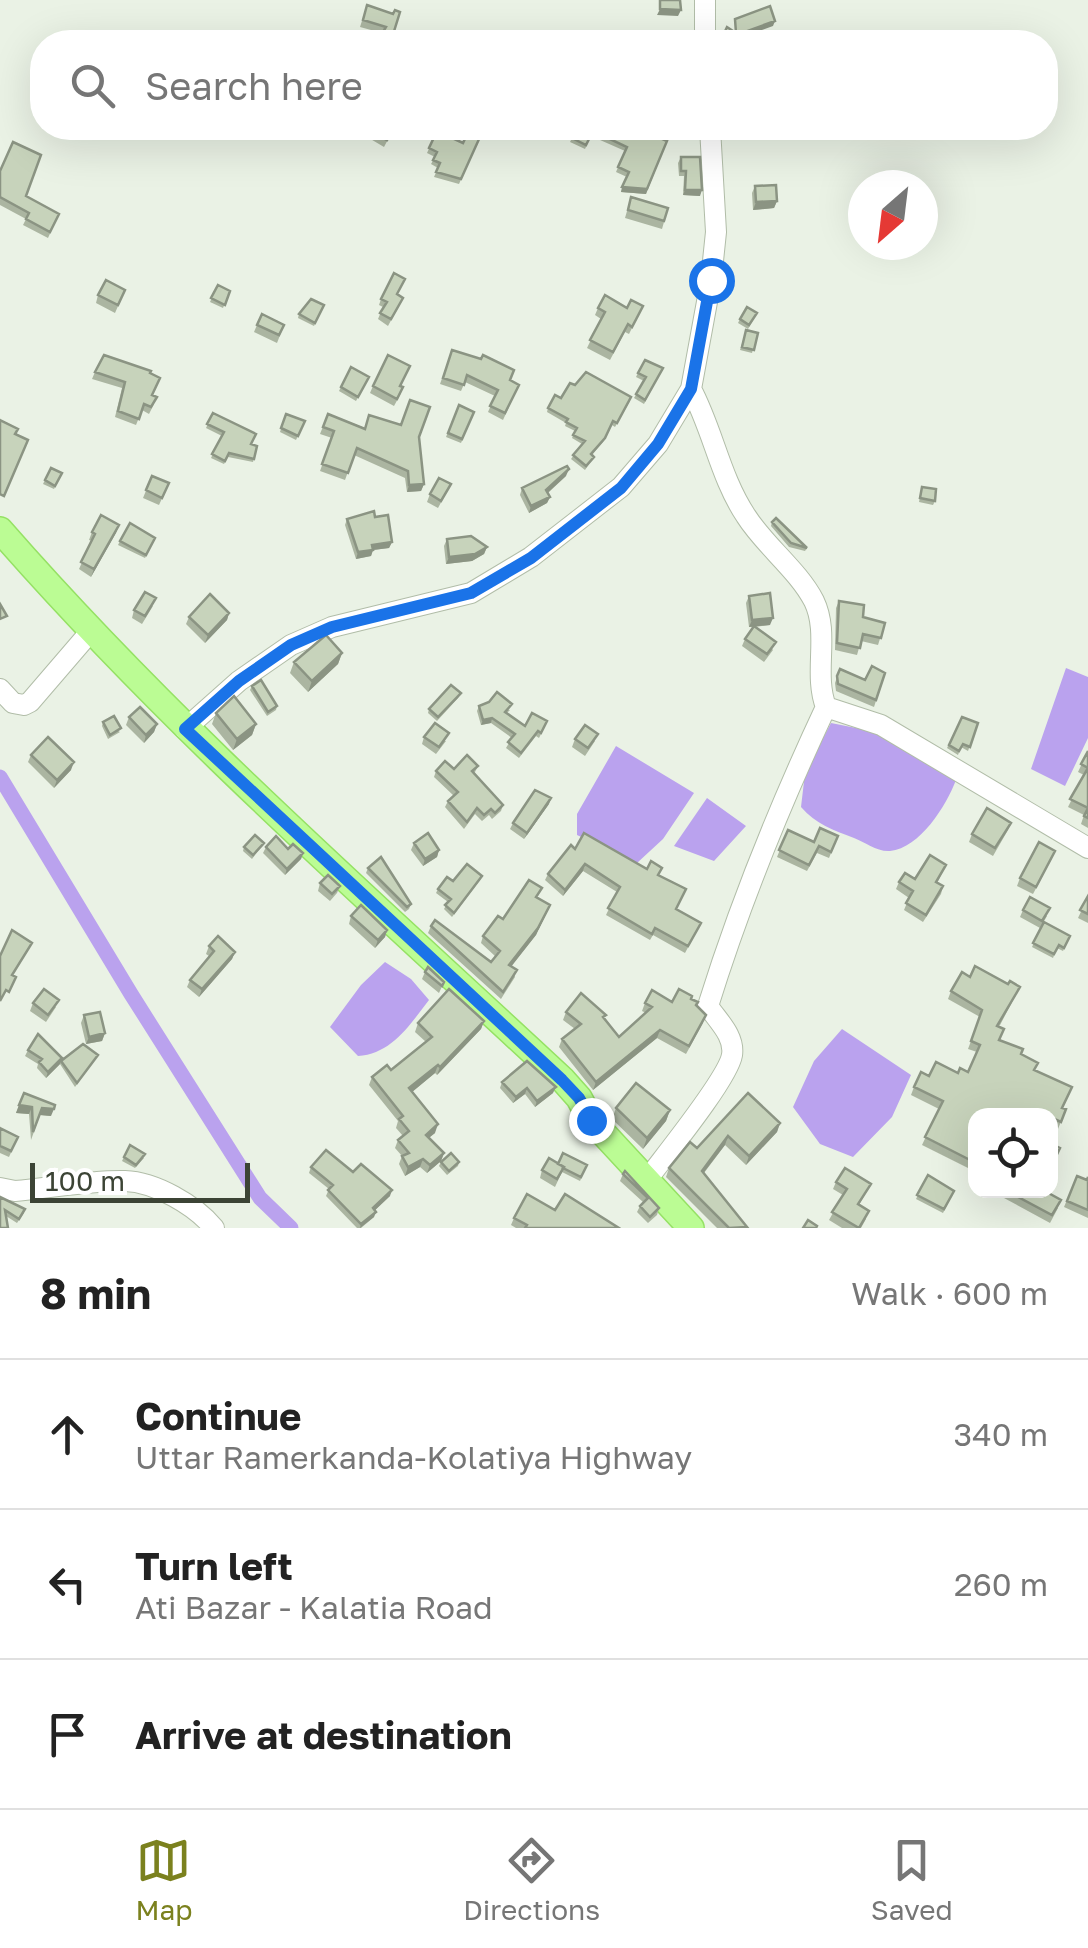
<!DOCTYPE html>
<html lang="en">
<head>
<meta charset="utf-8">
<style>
  body { margin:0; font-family:"Golos Text",sans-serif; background:#f6f6f6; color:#222 }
  .controls { position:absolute; right:30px; bottom:30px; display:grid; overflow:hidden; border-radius:20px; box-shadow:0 10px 40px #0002 }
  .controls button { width:90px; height:90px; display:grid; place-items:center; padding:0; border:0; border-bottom:2px solid #e0e0e0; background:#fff; color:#222; font:50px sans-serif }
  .compass { position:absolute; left:848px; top:170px; width:90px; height:90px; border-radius:50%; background:#fff; box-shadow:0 10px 40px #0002; rotate:208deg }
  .scale { position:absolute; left:30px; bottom:25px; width:220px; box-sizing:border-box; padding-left:10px; border:5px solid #3c4435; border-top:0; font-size:28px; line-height:35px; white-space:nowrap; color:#3c4435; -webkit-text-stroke:8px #fff; paint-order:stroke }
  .stop { position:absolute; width:30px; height:30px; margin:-22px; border:8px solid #1a73e8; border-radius:50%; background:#fff }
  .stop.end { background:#1a73e8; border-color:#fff; box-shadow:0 2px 10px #0008 }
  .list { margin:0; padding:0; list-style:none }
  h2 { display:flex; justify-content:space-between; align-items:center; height:130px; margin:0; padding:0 40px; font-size:42px }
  h2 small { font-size:32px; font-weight:400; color:#767676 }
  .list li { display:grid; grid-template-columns:65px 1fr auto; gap:30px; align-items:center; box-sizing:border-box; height:150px; padding:0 40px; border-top:2px solid #e0e0e0 }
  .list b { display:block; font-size:38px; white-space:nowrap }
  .list p { margin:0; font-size:32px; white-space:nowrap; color:#767676 }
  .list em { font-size:32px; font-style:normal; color:#767676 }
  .icon { flex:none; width:55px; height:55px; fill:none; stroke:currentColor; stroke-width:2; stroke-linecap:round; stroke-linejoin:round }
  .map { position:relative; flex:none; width:1088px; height:1228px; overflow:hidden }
  .search { position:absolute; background:#fff; box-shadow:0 10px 40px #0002; left:30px; right:30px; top:30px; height:110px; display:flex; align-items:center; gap:25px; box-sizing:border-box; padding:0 35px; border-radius:40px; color:#767676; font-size:38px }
  .sheet { height:580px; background:#fff }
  nav { display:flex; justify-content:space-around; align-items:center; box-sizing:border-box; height:140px; border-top:2px solid #e0e0e0; background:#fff; font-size:28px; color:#767676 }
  nav a { display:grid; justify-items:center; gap:5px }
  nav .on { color:#7b811e }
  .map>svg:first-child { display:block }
  .water { fill:#baa2ee }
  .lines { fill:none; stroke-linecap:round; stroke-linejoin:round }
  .canal { stroke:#baa2ee; stroke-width:15 }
  .minor-casing { stroke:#b1bda8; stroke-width:22 }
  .major-casing { stroke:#95e164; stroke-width:28 }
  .minor { stroke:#fff; stroke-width:20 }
  .major { stroke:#bbfc94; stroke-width:25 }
  .wall { fill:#abb5a1 }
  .shaded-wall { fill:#8b9483 }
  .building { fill:#c7d3bb; stroke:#8b9483; stroke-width:2.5 }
  .route { stroke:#1a73e8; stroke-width:12 }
</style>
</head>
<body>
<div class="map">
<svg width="1088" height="1228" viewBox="0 0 1088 1228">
  <rect width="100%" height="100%" fill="#eaf2e5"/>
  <path class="water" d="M 1066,668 L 1088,677 L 1088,738 L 1065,786 L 1031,769 Z
    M 831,723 L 871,731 L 956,780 C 946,806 920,848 890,851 C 877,852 865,842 854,838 C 833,830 816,824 801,807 L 805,773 Z
    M 616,746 L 694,793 L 663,839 L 637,863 L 577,835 L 577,814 Z
    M 707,798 L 746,826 L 714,861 L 674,846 Z
    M 385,962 L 411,979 L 429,1000 C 409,1026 391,1054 358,1056 L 330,1027 L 361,985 Z
    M 842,1029 L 911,1075 L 892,1117 L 853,1157 L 820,1144 L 793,1107 L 814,1061 Z"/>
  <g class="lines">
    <path class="canal" d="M 0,777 L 131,994 L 260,1198 L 291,1228"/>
    <defs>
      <path id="minor" d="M 705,0 L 705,42
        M 691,389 C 713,430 720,477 746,516 C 765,546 798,570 814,601 C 830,634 813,673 826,707 L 881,725 L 1088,848
        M 0,689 L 13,703 L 24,705 L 30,702 L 91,631
        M 185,729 L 239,681 L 291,645 L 332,627 L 471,593 L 531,557 L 621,487 L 658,444 L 691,389 L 711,280 L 716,232 L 710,128
        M 646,1181 C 663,1158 728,1079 732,1055 C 735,1036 718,1021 708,1006 C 740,903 780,805 826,707
        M 0,1188 L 15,1191 C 51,1188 89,1180 125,1181 C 155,1182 195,1205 214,1228"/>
      <path id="major" d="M 0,530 C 173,728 371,901 563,1080 L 579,1098 L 591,1120 L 691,1228"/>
    </defs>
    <use href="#minor" class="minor-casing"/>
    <use href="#major" class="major-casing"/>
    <use href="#minor" class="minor"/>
    <use href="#major" class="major"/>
  </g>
  <path class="wall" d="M 367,5 L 393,14 L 391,41 L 382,33 L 360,27 Z
    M 352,128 L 394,128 L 384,147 Z
    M 484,128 L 459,184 L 434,177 L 438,168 L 431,164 L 435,157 L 427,153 L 437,131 L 463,143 Z
    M 577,128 L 658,137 L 646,194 L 621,192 L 627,177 L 616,172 L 625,151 L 591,136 L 585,149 L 570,142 Z
    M 681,157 L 700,196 L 683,195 L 684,176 L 679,176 L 678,163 Z
    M 0,171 L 26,196 L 59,214 L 48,238 L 23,225 L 26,219 L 0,205 Z
    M 755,186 L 777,201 L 774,208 L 753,210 L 752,193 Z
    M 631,197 L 668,208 L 662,229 L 625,218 Z
    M 218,285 L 230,291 L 223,308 L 210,302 Z
    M 402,285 L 397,295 L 403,298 L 388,326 L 378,319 L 383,307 L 379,305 L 381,299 Z
    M 125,290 L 115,313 L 96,303 L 98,295 Z
    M 324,305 L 314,326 L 298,318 L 299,314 Z
    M 643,306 L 629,334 L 625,332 L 610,360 L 587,348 L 601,319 L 595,315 L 598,308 Z
    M 757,313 L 748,329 L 738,323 L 740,319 Z
    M 257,325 L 284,325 L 277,343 L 254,332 Z
    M 746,330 L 758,333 L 752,353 L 740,350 Z
    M 452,350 L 519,385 L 503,420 L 488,412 L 495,396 L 465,382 L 461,391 L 440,384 Z
    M 410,366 L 401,386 L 403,387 L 400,395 L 394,406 L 370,393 L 373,386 Z
    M 351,367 L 369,377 L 356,401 L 339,391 Z
    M 663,368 L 644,404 L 634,398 L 644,381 L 636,377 L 638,373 Z
    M 95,372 L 150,373 L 154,404 L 149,414 L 142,410 L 136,425 L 115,417 L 122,388 L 92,379 Z
    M 575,385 L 630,401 L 615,427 L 612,425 L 603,442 L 592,455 L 594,457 L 592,460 L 585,470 L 571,459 L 582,444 L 572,438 L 575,431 L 565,426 L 566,423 L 547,412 L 548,408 L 561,398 Z
    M 459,405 L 474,412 L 461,443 L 446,437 Z
    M 213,413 L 251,445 L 257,446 L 253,462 L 228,457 L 224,464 L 211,458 L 222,436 L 206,428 Z
    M 286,414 L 305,421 L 296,440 L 280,432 Z
    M 328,414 L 365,428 L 419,437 L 424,484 L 421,491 L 407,492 L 405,478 L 354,455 L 345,480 L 320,471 L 332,438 L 320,434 Z
    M 51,468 L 62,473 L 54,489 L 43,484 Z
    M 152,476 L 169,483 L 159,505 L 143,498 Z
    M 566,476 L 548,493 L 550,497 L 547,503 L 529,513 L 520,495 L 522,488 Z
    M 451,484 L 438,508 L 427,502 L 430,494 Z
    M 922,487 L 935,501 L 933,505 L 919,502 Z
    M 375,517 L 392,542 L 389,548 L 373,550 L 371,556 L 356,559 L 345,525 L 347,519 Z
    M 772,522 L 807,548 L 805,551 L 789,547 L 771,526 Z
    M 119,525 L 91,577 L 79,569 L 92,541 L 89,540 L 92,532 Z
    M 155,538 L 145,558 L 118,545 L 120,541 Z
    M 447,539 L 487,547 L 484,554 L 472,561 L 446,564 L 444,546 Z
    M 749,596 L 770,625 L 754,627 L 773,650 L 764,662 L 742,646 L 745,639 L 753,627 L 749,627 L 746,603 Z
    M 839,601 L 863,617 L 885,623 L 878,645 L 861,641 L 857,655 L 835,650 L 836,608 Z
    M 153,606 L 142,624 L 132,618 L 134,610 Z
    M 229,613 L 227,620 L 205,643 L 186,624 L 189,617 Z
    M 342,653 L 338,664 L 308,692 L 290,673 L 294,662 Z
    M 840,669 L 865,680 L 885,673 L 874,707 L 836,691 L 835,683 Z
    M 252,686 L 277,706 L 276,710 L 267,716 L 250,690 Z
    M 459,697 L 437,721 L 428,713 L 429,709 Z
    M 479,706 L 510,710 L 507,713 L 525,726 L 545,726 L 539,738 L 536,736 L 519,758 L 506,748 L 512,738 L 491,723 L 481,725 L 477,711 Z
    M 216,713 L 256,724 L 252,735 L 233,750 L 212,724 Z
    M 129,717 L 157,724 L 154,732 L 144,743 L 126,725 Z
    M 962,717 L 978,723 L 968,751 L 961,747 L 958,755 L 947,748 Z
    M 103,722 L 120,732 L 108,739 L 102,726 Z
    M 424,737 L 446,741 L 436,754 L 422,744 Z
    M 575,739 L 595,741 L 585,756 L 572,747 Z
    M 1088,751 L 1088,828 L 1081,824 L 1084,815 L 1068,807 L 1084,775 L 1078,772 Z
    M 31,755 L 71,770 L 54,788 L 28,762 Z
    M 478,766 L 474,774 L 503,805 L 501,811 L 492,819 L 489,815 L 482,821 L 475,814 L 464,829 L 445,807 L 448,801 L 454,796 L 434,777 L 436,771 Z
    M 549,804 L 524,839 L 510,829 L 513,823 Z
    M 1011,823 L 1008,830 L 993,856 L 969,842 L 972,834 Z
    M 788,830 L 814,842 L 838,836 L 829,858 L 817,853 L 807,871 L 777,857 Z
    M 264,843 L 252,859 L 243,851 L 244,847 Z
    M 414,843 L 439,850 L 437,857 L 423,866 L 411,850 Z
    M 266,847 L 288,849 L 303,853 L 301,859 L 285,875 L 263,853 Z
    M 575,849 L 659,876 L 686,889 L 676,910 L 701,923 L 685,953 L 653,935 L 650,940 L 606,915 L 617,892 L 583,871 L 563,896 L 545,880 L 548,874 Z
    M 1052,858 L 1033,894 L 1017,886 L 1020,878 Z
    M 946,865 L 937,883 L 943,886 L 941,894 L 923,922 L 904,910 L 909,898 L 896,889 L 899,882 L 915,879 Z
    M 368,868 L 411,904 L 409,909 L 405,912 L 366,873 Z
    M 482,876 L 480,880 L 452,917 L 444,909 L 448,902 L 436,893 L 438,889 L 453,881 Z
    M 320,883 L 340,886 L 337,893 L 330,901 L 318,891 Z
    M 1088,897 L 1088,923 L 1078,918 Z
    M 538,898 L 550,905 L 547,912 L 536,935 L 511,966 L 515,977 L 501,999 L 428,933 L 431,926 L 491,962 L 496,957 L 481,943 L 483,936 L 503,919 Z
    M 1023,910 L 1047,916 L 1040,928 L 1020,917 Z
    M 351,916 L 387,930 L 385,937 L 375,948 L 349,924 Z
    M 1044,922 L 1070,936 L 1063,951 L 1057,948 L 1053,958 L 1032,947 Z
    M 209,946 L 235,952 L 232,959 L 199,997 L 187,987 L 190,980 L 209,956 L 206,954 Z
    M 425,972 L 444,982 L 439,993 L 422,979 Z
    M 970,977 L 1020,987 L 999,1027 L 999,1040 L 1021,1054 L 1035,1070 L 1063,1108 L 1066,1109 L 1058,1129 L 1050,1126 L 1050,1116 L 976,1116 L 976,1172 L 922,1145 L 939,1109 L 911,1095 L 914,1087 L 929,1076 L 968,1072 L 977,1052 L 968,1049 L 980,1017 L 948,999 L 951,991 Z
    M 691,999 L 696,1005 L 703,1023 L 686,1054 L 657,1038 L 593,1090 L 559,1047 L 562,1039 L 575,1029 L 563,1020 L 566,1012 L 605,1018 L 619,1037 L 646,1013 L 642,1011 L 645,1003 L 672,1002 Z
    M 33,1003 L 56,1007 L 46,1022 L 30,1011 Z
    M 84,1015 L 105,1033 L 102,1041 L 86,1044 L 81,1023 Z
    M 484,1021 L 481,1029 L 437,1075 L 435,1073 L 412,1092 L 435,1133 L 429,1138 L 444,1153 L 441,1161 L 427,1173 L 420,1167 L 405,1176 L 399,1164 L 402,1156 L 395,1148 L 398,1140 L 403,1136 L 396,1128 L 398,1121 L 369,1085 L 372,1077 L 391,1070 L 426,1042 L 415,1032 L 418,1023 Z
    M 28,1050 L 61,1061 L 98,1055 L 75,1087 L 60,1064 L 46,1078 L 37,1068 L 38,1064 L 25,1056 Z
    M 502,1082 L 553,1093 L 535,1107 L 525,1094 L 513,1103 L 500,1088 Z
    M 24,1093 L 51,1116 L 40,1115 L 31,1140 L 29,1114 L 16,1113 Z
    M 748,1093 L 780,1123 L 777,1132 L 746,1165 L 725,1145 L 704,1173 L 747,1228 L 717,1228 L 666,1177 L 669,1168 L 697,1148 Z
    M 616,1108 L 670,1110 L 666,1121 L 643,1149 L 612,1119 Z
    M 0,1128 L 18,1137 L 9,1157 L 0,1153 Z
    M 124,1157 L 144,1158 L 135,1168 L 122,1161 Z
    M 441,1162 L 459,1162 L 458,1166 L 447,1175 L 439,1166 Z
    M 558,1164 L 587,1165 L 580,1181 L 562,1172 L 555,1187 L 540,1178 L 542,1170 Z
    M 311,1167 L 353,1172 L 390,1196 L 375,1210 L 374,1217 L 361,1228 L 357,1228 L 326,1196 L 329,1189 L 309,1173 Z
    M 623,1174 L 659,1208 L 657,1215 L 648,1223 L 637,1212 L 640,1206 L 643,1202 L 620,1181 Z
    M 928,1175 L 954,1191 L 943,1213 L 916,1199 Z
    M 1077,1176 L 1087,1180 L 1088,1177 L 1088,1218 L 1064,1207 Z
    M 836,1182 L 871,1184 L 859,1205 L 866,1219 L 861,1228 L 842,1228 L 829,1220 L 843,1195 L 833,1189 Z
    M 1007,1191 L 1058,1208 L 1050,1223 L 1004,1198 Z
    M 0,1197 L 24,1213 L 17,1223 L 6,1216 Z
    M 555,1210 L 619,1228 L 516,1228 L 511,1225 L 514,1218 Z"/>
  <path class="shaded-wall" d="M 660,9 L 681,10 L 678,16 L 657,15 Z
    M 775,21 L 773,26 L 737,39 L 739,34 Z
    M 667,141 L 646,194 L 621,192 L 622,187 Z
    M 685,190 L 702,190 L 700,196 L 683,195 Z
    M 777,201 L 774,208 L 753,210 L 756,202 Z
    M 569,469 L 566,476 L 544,496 L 546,490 Z
    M 424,484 L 421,491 L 407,492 L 409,485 Z
    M 550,497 L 547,503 L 529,513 L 531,506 Z
    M 119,525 L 116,533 L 91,577 L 94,569 Z
    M 392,542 L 389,548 L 373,550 L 371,556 L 356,559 L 358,552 L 372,545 Z
    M 487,547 L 484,554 L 472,561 L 446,564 L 449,557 Z
    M 229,613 L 227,620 L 205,643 L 208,635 Z
    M 773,618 L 770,625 L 749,627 L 752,620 Z
    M 342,653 L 338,664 L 308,692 L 312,681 Z
    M 492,718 L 491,723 L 481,725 L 483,720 Z
    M 157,724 L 154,732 L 144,743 L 146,735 Z
    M 256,724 L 252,735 L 233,750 L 237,739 Z
    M 74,762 L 71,770 L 54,788 L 57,780 Z
    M 551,798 L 549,804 L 524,839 L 527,833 Z
    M 439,850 L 437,857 L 423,866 L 425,859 Z
    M 303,853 L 301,859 L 285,875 L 287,869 Z
    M 585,864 L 583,871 L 563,896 L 565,890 Z
    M 550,905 L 536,935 L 507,972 L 509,965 Z
    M 387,930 L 385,937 L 375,948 L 378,940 Z
    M 235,952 L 232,959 L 199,997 L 202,989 Z
    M 484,1021 L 481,1029 L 437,1075 L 440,1067 Z
    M 660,1030 L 657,1038 L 593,1090 L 596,1082 Z
    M 105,1033 L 102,1041 L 86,1044 L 89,1037 Z
    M 62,1058 L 60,1064 L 46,1078 L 48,1072 Z
    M 438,1065 L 435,1073 L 406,1097 L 409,1088 Z
    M 556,1087 L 553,1093 L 535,1107 L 537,1101 Z
    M 527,1088 L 525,1094 L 513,1103 L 516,1097 Z
    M 19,1105 L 32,1107 L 29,1114 L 16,1113 Z
    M 42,1108 L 54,1109 L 51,1116 L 40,1115 Z
    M 670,1110 L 666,1121 L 643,1149 L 647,1138 Z
    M 780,1123 L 777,1132 L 746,1165 L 749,1156 Z
    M 438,1124 L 435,1133 L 422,1143 L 426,1135 Z
    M 728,1136 L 725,1145 L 698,1180 L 702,1171 Z
    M 444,1153 L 441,1161 L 427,1173 L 430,1165 Z
    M 423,1159 L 420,1167 L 405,1176 L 408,1167 Z
    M 392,1190 L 390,1196 L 371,1214 L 373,1208 Z
    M 376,1212 L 374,1217 L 360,1228 L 361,1224 Z"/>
  <path class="building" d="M 660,0 L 680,0 L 681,10 L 660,9 Z
    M 367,5 L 393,14 L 395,10 L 400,12 L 391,41 L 393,42 L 377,42 L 386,27 L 363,20 Z
    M 770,6 L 775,21 L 739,34 L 742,36 L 741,42 L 720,42 L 727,27 L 736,33 L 735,19 Z
    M 363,128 L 394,128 L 387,140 Z
    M 470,128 L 484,128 L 461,179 L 436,172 L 440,163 L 433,160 L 437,152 L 429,148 L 437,131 L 463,143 Z
    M 577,128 L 662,128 L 658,137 L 667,141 L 647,189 L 622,187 L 629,172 L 618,167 L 627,147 L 593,131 L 586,145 L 572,138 Z
    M 13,142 L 41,155 L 26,196 L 59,214 L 50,232 L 26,219 L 29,213 L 0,197 L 0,171 Z
    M 681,157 L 700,157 L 702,190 L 685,190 L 686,171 L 681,171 Z
    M 776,185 L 777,201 L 756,202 L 755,186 Z
    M 631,197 L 668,208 L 664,221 L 628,210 Z
    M 394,273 L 405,279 L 397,294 L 403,298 L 391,319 L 380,313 L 387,302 L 381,299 Z
    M 106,280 L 125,290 L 118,305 L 98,295 Z
    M 218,285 L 230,291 L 225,305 L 211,298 Z
    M 605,295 L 627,308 L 631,300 L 643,306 L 632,327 L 628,324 L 613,352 L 590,340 L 605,312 L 598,308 Z
    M 311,299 L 324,305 L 315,323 L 299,314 Z
    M 747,307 L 757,313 L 749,325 L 740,319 Z
    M 262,314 L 284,325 L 279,335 L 257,325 Z
    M 746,330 L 758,333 L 754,350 L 742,347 Z
    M 452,350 L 481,359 L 483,355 L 514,370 L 510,380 L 519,385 L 505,413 L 490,406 L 498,390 L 467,375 L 464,385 L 443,378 Z
    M 104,355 L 151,371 L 150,373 L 160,378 L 152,395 L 157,397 L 151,407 L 144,404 L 139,419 L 118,411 L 125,382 L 95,372 Z
    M 388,355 L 410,366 L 400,386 L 403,387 L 397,399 L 373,386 Z
    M 645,360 L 663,368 L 645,400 L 636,394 L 646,377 L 638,373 Z
    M 351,367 L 369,377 L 358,397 L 341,387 Z
    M 586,372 L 631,397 L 617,423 L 613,421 L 605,438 L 591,454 L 594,457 L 586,466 L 573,455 L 585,441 L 573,435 L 577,428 L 566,422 L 568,419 L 548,408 L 555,395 L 561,398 L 570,383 L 575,385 Z
    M 410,400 L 430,407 L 419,437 L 424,484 L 409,485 L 408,471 L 357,448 L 348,473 L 322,464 L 334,431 L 323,427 L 328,414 L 365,429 L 369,415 L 401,425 Z
    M 459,405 L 474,412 L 462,439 L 448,433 Z
    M 213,413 L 256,434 L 251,444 L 257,446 L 254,459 L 229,453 L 225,461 L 212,454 L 224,432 L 207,424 Z
    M 286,414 L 305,421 L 298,436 L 281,428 Z
    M 0,420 L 18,429 L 15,434 L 28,440 L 4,496 L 0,494 Z
    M 567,466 L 569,469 L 546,490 L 550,497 L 531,506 L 522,488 Z
    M 51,468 L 62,473 L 55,486 L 45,480 Z
    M 152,476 L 169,483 L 162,498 L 146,490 Z
    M 439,478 L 451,484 L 441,501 L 430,494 Z
    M 922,487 L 936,489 L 935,501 L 920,498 Z
    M 374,511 L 375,517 L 388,515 L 392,542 L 372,545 L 373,550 L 358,552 L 347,519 Z
    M 101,515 L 119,525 L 94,569 L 81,562 L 95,534 L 92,532 Z
    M 776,518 L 807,548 L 791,543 L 772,522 Z
    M 130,523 L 155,538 L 146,555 L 120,541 Z
    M 471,536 L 487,547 L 475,554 L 449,557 L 447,539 Z
    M 145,592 L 156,598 L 145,616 L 134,610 Z
    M 770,593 L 773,618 L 752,620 L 749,596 Z
    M 210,594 L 229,613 L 208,635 L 189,617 Z
    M 839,601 L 864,605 L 863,617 L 885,623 L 881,638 L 863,634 L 860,648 L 837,643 Z
    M 0,604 L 7,616 L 0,619 Z
    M 754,626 L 776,642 L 767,654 L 745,639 Z
    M 326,635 L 342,653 L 312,681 L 294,662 Z
    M 872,666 L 885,673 L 876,700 L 838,684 L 837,676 L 840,669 L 865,680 Z
    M 261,680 L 277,706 L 268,712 L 252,686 Z
    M 451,685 L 461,693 L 438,717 L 429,709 Z
    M 497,692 L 512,704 L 505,712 L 525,726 L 532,713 L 547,721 L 541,733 L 538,731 L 521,753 L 508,742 L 515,734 L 492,718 L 483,720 L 479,706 L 489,702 Z
    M 234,696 L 256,724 L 237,739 L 216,713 Z
    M 140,707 L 157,724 L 146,735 L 129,717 Z
    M 114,716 L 121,728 L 110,735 L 103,722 Z
    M 962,717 L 978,723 L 970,747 L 963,744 L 959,751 L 949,745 Z
    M 435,723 L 449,733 L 439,747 L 424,737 Z
    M 585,725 L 598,734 L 588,748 L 575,739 Z
    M 48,737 L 74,762 L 57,780 L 31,755 Z
    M 1088,751 L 1088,818 L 1084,816 L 1088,808 L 1070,799 L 1088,768 L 1081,764 Z
    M 467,755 L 478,766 L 472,771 L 503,805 L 495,813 L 491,809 L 484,815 L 477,808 L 467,822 L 448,801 L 458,792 L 436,771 L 445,761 L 454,769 Z
    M 535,790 L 551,798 L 527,833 L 513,823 Z
    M 987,808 L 1011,823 L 995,848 L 972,834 Z
    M 820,828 L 838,836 L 831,852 L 819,846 L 809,865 L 779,850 L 788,830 L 814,842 Z
    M 428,833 L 439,850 L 425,859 L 414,843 Z
    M 584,833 L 647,869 L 651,861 L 662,868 L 658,875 L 686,889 L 676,909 L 701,923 L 688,946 L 655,928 L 652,934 L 608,908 L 620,887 L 585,864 L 565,890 L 548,874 L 571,845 L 575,849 Z
    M 255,835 L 264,843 L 253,855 L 244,847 Z
    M 276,836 L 288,849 L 293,844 L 303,853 L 287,869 L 266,847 Z
    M 1039,842 L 1055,851 L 1036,887 L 1020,878 Z
    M 930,855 L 946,865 L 936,882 L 943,886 L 926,915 L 906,903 L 913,891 L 899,882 L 905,873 L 915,879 Z
    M 381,857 L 411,904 L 407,907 L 368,868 Z
    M 467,864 L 482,876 L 454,913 L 445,905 L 451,899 L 438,889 L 447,877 L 453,881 Z
    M 328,875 L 340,886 L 332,894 L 320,883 Z
    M 529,880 L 542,888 L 536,897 L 550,905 L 538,928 L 509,965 L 517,970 L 503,992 L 431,926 L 435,920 L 491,962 L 500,951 L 483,936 L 498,916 L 503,919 Z
    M 1088,896 L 1088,914 L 1080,910 Z
    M 1030,897 L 1050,908 L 1042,921 L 1023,910 Z
    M 361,905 L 387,930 L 378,940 L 351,916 Z
    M 1044,922 L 1070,936 L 1064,948 L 1059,945 L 1054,954 L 1033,943 Z
    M 12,930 L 32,943 L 12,975 L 16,977 L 9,992 L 6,990 L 0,1001 L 0,956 Z
    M 218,936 L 235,952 L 202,989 L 190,980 L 214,951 L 209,946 Z
    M 975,966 L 1008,984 L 1010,981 L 1020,987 L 997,1026 L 1004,1029 L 999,1040 L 1023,1049 L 1021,1054 L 1038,1063 L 1034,1070 L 1072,1087 L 1062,1108 L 1066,1109 L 1061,1122 L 1050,1117 L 1050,1116 L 1038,1112 L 1036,1116 L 976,1116 L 976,1163 L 925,1137 L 943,1101 L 914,1087 L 921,1072 L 929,1076 L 936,1062 L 958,1073 L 960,1068 L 968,1072 L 980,1045 L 971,1041 L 982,1010 L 951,991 L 962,972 L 970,977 Z
    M 428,967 L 444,982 L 442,986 L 425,972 Z
    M 44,989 L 59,1000 L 48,1015 L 33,1003 Z
    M 449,989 L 484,1021 L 440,1067 L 438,1065 L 409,1088 L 438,1124 L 426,1135 L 444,1153 L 430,1165 L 423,1159 L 408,1167 L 402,1156 L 409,1153 L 398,1140 L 409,1131 L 399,1119 L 403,1116 L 372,1077 L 387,1065 L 391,1070 L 432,1037 L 418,1023 Z
    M 679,989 L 692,996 L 691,999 L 698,1002 L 696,1005 L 706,1015 L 689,1046 L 660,1030 L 596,1082 L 562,1039 L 581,1024 L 566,1012 L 581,993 L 606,1015 L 603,1017 L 619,1037 L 652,1007 L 645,1003 L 652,990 L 672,1002 Z
    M 100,1012 L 105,1033 L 89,1037 L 84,1015 Z
    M 38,1034 L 62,1058 L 48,1072 L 39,1062 L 42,1059 L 28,1050 Z
    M 83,1044 L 98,1055 L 77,1083 L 61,1061 Z
    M 527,1061 L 556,1087 L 537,1101 L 527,1088 L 516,1097 L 502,1082 Z
    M 636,1083 L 670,1110 L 647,1138 L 616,1108 Z
    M 24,1093 L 55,1105 L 54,1109 L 42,1108 L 33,1132 L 32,1107 L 19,1105 Z
    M 748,1093 L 780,1123 L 749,1156 L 728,1136 L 702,1171 L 747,1227 L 729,1228 L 669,1168 L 690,1142 L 697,1148 Z
    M 0,1128 L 18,1137 L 11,1151 L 0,1146 Z
    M 1050,1143 L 1060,1148 L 1050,1169 Z
    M 130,1145 L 145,1154 L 136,1165 L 124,1157 Z
    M 326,1150 L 353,1172 L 361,1164 L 392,1190 L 373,1208 L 376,1212 L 361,1224 L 328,1190 L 333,1185 L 311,1167 Z
    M 451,1153 L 459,1162 L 449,1171 L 441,1162 Z
    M 563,1153 L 587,1165 L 581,1177 L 563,1168 L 564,1167 L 558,1164 Z
    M 549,1158 L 564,1167 L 557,1179 L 542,1170 Z
    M 845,1168 L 871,1184 L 858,1204 L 869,1211 L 859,1228 L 832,1212 L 847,1189 L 836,1182 Z
    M 625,1171 L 659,1208 L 650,1217 L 640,1206 L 648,1198 L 623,1174 Z
    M 928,1175 L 954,1191 L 944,1209 L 917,1195 Z
    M 1077,1176 L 1087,1180 L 1088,1177 L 1088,1210 L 1067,1201 Z
    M 1043,1190 L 1061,1200 L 1052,1215 L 1007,1191 Z
    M 527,1194 L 555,1210 L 565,1194 L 619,1228 L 525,1228 L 527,1225 L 514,1218 Z
    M 0,1197 L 25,1209 L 19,1219 L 5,1210 L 8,1228 L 0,1228 Z
    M 808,1220 L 817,1226 L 816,1228 L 803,1228 Z"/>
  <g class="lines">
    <path class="route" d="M 591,1120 L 579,1098 L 562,1080 L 185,729 L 239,681 L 291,645 L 332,627 L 471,593 L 531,558 L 621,488 L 658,444 L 691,389 L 711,280"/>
  </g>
</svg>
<div class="controls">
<button><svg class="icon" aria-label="locate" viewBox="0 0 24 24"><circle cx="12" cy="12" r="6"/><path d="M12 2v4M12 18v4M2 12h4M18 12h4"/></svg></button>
</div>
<svg class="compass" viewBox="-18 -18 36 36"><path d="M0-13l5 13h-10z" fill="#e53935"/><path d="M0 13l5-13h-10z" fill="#767676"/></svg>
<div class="scale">100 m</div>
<div class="stop" style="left:711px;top:280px"></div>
<div class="stop end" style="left:591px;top:1120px"></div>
<div class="search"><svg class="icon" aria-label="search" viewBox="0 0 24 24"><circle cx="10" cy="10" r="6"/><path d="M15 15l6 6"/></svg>Search here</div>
</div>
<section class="sheet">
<h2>8 min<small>Walk · 600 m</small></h2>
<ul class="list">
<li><svg class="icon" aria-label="ahead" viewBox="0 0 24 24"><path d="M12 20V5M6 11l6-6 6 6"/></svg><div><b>Continue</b><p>Uttar Ramerkanda-Kolatiya Highway</p></div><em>340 m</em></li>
<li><svg class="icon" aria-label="left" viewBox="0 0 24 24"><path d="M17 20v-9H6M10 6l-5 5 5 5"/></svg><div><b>Turn left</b><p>Ati Bazar - Kalatia Road</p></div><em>260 m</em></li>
<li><svg class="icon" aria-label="arrive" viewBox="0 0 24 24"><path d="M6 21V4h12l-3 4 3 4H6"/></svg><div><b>Arrive at destination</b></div></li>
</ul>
</section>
<nav>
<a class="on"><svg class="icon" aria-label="map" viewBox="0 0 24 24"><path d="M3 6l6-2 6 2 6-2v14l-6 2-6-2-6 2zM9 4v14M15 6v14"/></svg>Map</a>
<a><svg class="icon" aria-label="directions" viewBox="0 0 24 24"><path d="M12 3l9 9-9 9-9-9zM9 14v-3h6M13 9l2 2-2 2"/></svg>Directions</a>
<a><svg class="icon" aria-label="saved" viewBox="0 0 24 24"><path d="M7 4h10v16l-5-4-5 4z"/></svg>Saved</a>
</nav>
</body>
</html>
